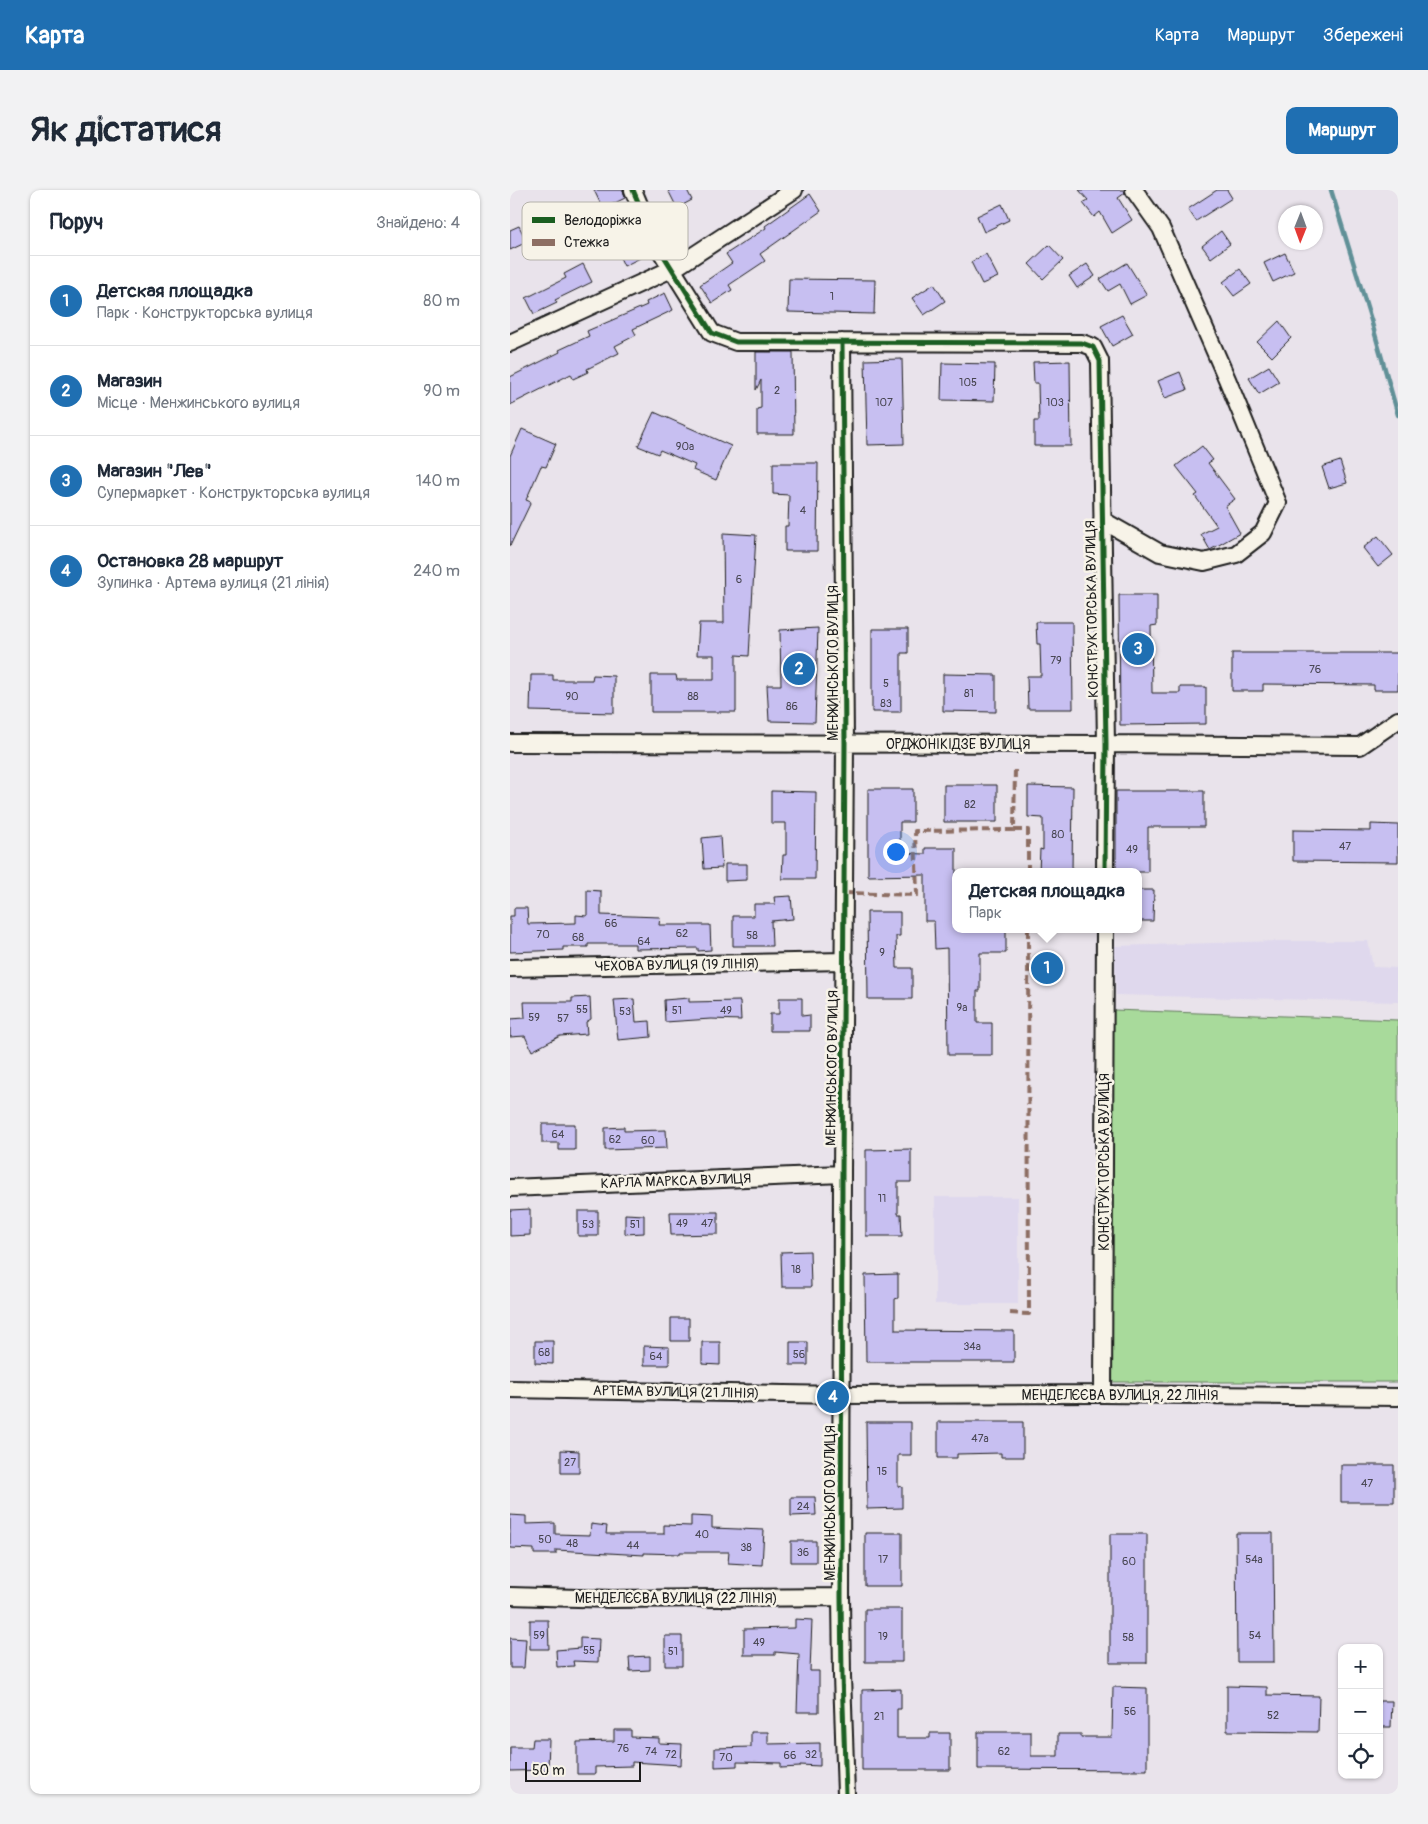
<!DOCTYPE html>
<html lang="uk">
<head>
<meta charset="utf-8">
<style>
  body { margin:0; font-family:Pangolin,sans-serif; background:#f2f2f3; color:#1f2937 }
  .controls { position:absolute; right:15px; bottom:15px; display:grid; overflow:hidden; border-radius:10px; box-shadow:0 1px 4px #0004 }
  .controls button { width:45px; height:45px; display:grid; place-items:center; padding:0; border:0; border-bottom:1px solid #e0e1e3; background:#fff; color:#1f2937; font:25px sans-serif }
  .compass { position:absolute; left:768px; top:15px; width:45px; height:45px; border-radius:50%; background:#fff; box-shadow:0 1px 4px #0004; rotate:181deg }
  .scale { position:absolute; left:15px; bottom:12px; width:116px; box-sizing:border-box; padding-left:5px; border:2px solid #1c1c1c; border-top:0; font-size:14px; line-height:18px; white-space:nowrap; color:#1c1c1c; -webkit-text-stroke:4px #f7f3e8; paint-order:stroke }
  .you { position:absolute; left:385px; top:661px; width:18px; height:18px; margin:-12px; border:4px solid #fff; border-radius:50%; background:#1a73e8; box-shadow:0 0 0 8px #1a73e833 }
  .badge { display:grid; place-items:center; width:32px; height:32px; border-radius:50%; background:#1f6fb2; color:#fff; font-size:16px; font-weight:700 }
  .pin { position:absolute; translate:-50% -50%; border:2px solid #fff; box-shadow:0 1px 5px #0006 }
  .popup { position:absolute; left:442px; top:678px; width:190px; height:65px; box-sizing:border-box; display:grid; place-content:center; border-radius:10px; background:#fff; filter:drop-shadow(0 1px 4px #0005); font-size:16px; white-space:nowrap; color:#747a83 }
  .popup b { font-size:19px; color:#1f2937 }
  .popup::after { content:''; position:absolute; left:50%; top:100%; margin-left:-10px; border:10px solid transparent; border-top-color:#fff }
  .list { margin:0; padding:0; list-style:none }
  h2 { display:flex; justify-content:space-between; align-items:center; height:65px; margin:0; padding:0 20px; font-size:21px }
  h2 small { font-size:16px; font-weight:400; color:#747a83 }
  .list li { display:grid; grid-template-columns:32px 1fr auto; gap:15px; align-items:center; box-sizing:border-box; height:90px; padding:0 20px; border-top:1px solid #e0e1e3 }
  .list b { display:block; font-size:19px; white-space:nowrap }
  .list p { margin:0; font-size:16px; white-space:nowrap; color:#747a83 }
  .list em { font-size:16px; font-style:normal; color:#747a83 }
  .icon { flex:none; width:28px; height:28px; fill:none; stroke:currentColor; stroke-width:2; stroke-linecap:round; stroke-linejoin:round }
  .map { position:relative; flex:none; width:888px; height:1604px; overflow:hidden; border-radius:10px }
  header { display:flex; align-items:center; gap:30px; box-sizing:border-box; height:70px; padding:0 25px; background:#1f6fb2; color:#fff }
  header strong { font-size:24px }
  nav { display:flex; gap:28px; margin-inline-start:auto; font-size:18px }
  .intro { display:flex; align-items:center; justify-content:space-between; box-sizing:border-box; height:120px; padding:0 30px }
  h1 { margin:0; font-size:35px }
  .button { padding:12px 22px; border-radius:10px; background:#1f6fb2; color:#fff; font-size:18px; font-weight:700 }
  main { display:flex; gap:30px; padding:0 30px }
  aside { flex:1; background:#fff; border-radius:10px; box-shadow:0 1px 4px #0004 }
  .map>svg:first-child { display:block }
  .built { fill:#dfd8ed }
  .green { fill:#a8da9b; stroke:#627b5c }
  .lines { fill:none; stroke-linecap:round; stroke-linejoin:round }
  .stream { stroke:#609097; stroke-width:4.5 }
  .building { fill:#c7bff1; stroke:#1c1c1c }
  .minor-casing { stroke:#1c1c1c; stroke-width:20 }
  .minor { stroke:#f7f3e8; stroke-width:16 }
  .quiet { stroke:#8d6e63; stroke-width:4; stroke-dasharray:8 4; stroke-linecap:butt }
  .cycleway-casing { stroke:#f7f3e8; stroke-width:8 }
  .cycleway { stroke:#1b5e20; stroke-width:5 }
  .labels { text-anchor:middle; dominant-baseline:central; stroke-width:5; stroke-linejoin:round; paint-order:stroke }
  .number-label { font-size:11px; fill:#474551 }
  .street-label { font-size:14px; fill:#1c1c1c; stroke:#f7f3e8 }
  .key { fill:#f7f3e8; stroke:#b5b2ab; stroke-width:1 }
  .key-label { font-size:14px; fill:#1c1c1c }
</style>
</head>
<body>
<header>
<strong>Карта</strong>
<nav><a>Карта</a><a>Маршрут</a><a>Збережені</a></nav>
</header>
<div class="intro"><h1>Як дістатися</h1><a class="button">Маршрут</a></div>
<main>
<aside>
<h2>Поруч<small>Знайдено: 4</small></h2>
<ul class="list">
<li><span class="badge">1</span><div><b>Детская площадка</b><p>Парк · Конструкторська вулиця</p></div><em>80 m</em></li>
<li><span class="badge">2</span><div><b>Магазин</b><p>Місце · Менжинського вулиця</p></div><em>90 m</em></li>
<li><span class="badge">3</span><div><b>Магазин &quot;Лев&quot;</b><p>Супермаркет · Конструкторська вулиця</p></div><em>140 m</em></li>
<li><span class="badge">4</span><div><b>Остановка 28 маршрут</b><p>Зупинка · Артема вулиця (21 лiнiя)</p></div><em>240 m</em></li>
</ul>
</aside>
<div class="map">
<svg width="888" height="1604" viewBox="0 0 888 1604">
  <rect width="100%" height="100%" fill="#e9e3eb"/>
  <filter id="ink" filterUnits="userSpaceOnUse"><feTurbulence type="fractalNoise" baseFrequency=".02" numOctaves="2"/><feDisplacementMap in="SourceGraphic" scale="10" xChannelSelector="R" yChannelSelector="G"/><feConvolveMatrix kernelMatrix="1 2 1 2 8 2 1 2 1" color-interpolation-filters="sRGB"/></filter>
  <g filter="url(#ink)">
    <path class="built" d="M 769,751 L 858,751 L 863,777 L 888,778 L 888,812 L 606,805 L 605,756 Z
      M 425,1007 L 508,1007 L 508,1114 L 425,1114 Z"/>
    <path class="green" d="M 603,820 L 888,830 L 888,1192 L 601,1192 Z"/>
    <g class="lines">
      <path class="stream" d="M 821,0 L 861,130 L 888,225"/>
    </g>
    <path class="building" d="M 84,0 L 113,0 L 115,8 L 93,19 Z
      M 158,0 L 177,0 L 182,10 L 167,18 Z
      M 569,0 L 614,0 L 615,3 L 608,8 L 622,30 L 602,43 L 590,22 L 584,27 L 573,13 L 578,10 Z
      M 707,0 L 717,0 L 722,8 L 686,31 L 678,19 Z
      M 300,4 L 311,21 L 250,64 L 255,71 L 219,95 L 222,100 L 202,113 L 190,95 L 222,73 L 216,64 L 256,38 L 255,36 Z
      M 492,14 L 499,30 L 474,42 L 467,26 Z
      M 9,36 L 17,52 L 0,60 L 0,40 Z
      M 711,41 L 720,54 L 701,68 L 692,56 Z
      M 131,46 L 140,63 L 114,76 L 106,59 Z
      M 539,55 L 553,70 L 533,89 L 519,74 Z
      M 775,63 L 784,82 L 763,92 L 754,73 Z
      M 476,64 L 488,87 L 472,94 L 461,72 Z
      M 617,73 L 637,105 L 620,114 L 610,94 L 598,101 L 590,89 Z
      M 73,74 L 82,92 L 45,110 L 47,113 L 24,124 L 16,108 L 56,88 L 54,84 Z
      M 577,74 L 585,86 L 567,98 L 559,86 Z
      M 730,79 L 741,94 L 724,106 L 713,92 Z
      M 279,89 L 365,90 L 364,124 L 278,122 Z
      M 424,94 L 435,111 L 414,125 L 402,108 Z
      M 155,103 L 163,120 L 123,139 L 126,145 L 105,156 L 109,163 L 77,179 L 78,182 L 63,189 L 61,184 L 0,215 L 0,187 L 50,162 L 49,160 L 79,146 L 77,141 L 137,115 L 136,112 Z
      M 612,125 L 623,144 L 602,156 L 591,136 Z
      M 769,131 L 781,148 L 762,167 L 747,152 Z
      M 246,162 L 283,162 L 284,244 L 247,244 L 247,219 L 251,218 L 251,190 L 246,200 Z
      M 392,169 L 394,254 L 357,255 L 355,170 Z
      M 560,171 L 561,256 L 524,256 L 524,231 L 529,231 L 528,193 L 524,193 L 523,172 Z
      M 432,173 L 485,174 L 484,211 L 431,210 Z
      M 759,176 L 769,192 L 749,204 L 739,188 Z
      M 670,182 L 677,200 L 655,208 L 648,191 Z
      M 144,222 L 221,256 L 206,290 L 183,280 L 185,275 L 150,260 L 148,264 L 128,256 Z
      M 12,239 L 46,254 L 36,277 L 31,276 L 16,310 L 21,312 L 0,356 L 0,266 Z
      M 692,256 L 703,270 L 698,273 L 725,309 L 715,316 L 730,343 L 700,360 L 691,344 L 707,336 L 685,306 L 688,304 L 666,276 Z
      M 830,271 L 837,293 L 819,298 L 812,277 Z
      M 263,273 L 308,273 L 307,361 L 275,361 L 275,336 L 278,336 L 279,305 L 263,304 Z
      M 213,343 L 246,345 L 239,466 L 226,465 L 226,522 L 141,522 L 141,485 L 166,485 L 167,490 L 204,490 L 204,465 L 187,465 L 189,433 L 214,433 Z
      M 868,346 L 883,365 L 868,377 L 853,358 Z
      M 609,405 L 647,405 L 647,435 L 641,436 L 642,503 L 670,503 L 670,497 L 696,497 L 696,534 L 610,535 Z
      M 526,432 L 562,432 L 563,519 L 518,519 L 517,486 L 531,486 L 530,454 L 527,454 Z
      M 308,438 L 305,532 L 259,531 L 257,495 L 271,495 L 270,440 Z
      M 362,439 L 398,439 L 398,463 L 391,463 L 391,522 L 362,522 Z
      M 722,463 L 888,463 L 888,500 L 864,500 L 864,495 L 753,494 L 753,501 L 722,501 Z
      M 433,484 L 486,485 L 486,522 L 433,521 Z
      M 21,485 L 43,485 L 43,490 L 82,490 L 83,485 L 104,486 L 104,523 L 20,521 Z
      M 434,595 L 487,595 L 487,632 L 434,632 Z
      M 518,596 L 563,597 L 562,682 L 529,682 L 530,659 L 533,660 L 533,628 L 518,627 Z
      M 358,599 L 403,599 L 403,632 L 390,632 L 390,663 L 415,664 L 415,658 L 446,658 L 446,739 L 496,739 L 496,763 L 470,763 L 470,801 L 467,801 L 467,833 L 482,833 L 482,865 L 438,865 L 437,758 L 425,759 L 424,731 L 415,731 L 415,685 L 358,686 Z
      M 261,601 L 306,602 L 305,689 L 272,689 L 273,665 L 276,665 L 276,633 L 261,633 Z
      M 606,601 L 694,601 L 694,637 L 638,637 L 638,682 L 606,682 Z
      M 861,634 L 888,635 L 888,672 L 783,671 L 783,640 L 861,641 Z
      M 210,646 L 212,678 L 194,679 L 192,648 Z
      M 215,674 L 237,674 L 237,690 L 215,691 Z
      M 77,700 L 91,701 L 91,725 L 150,727 L 149,735 L 200,735 L 201,760 L 188,761 L 188,758 L 125,759 L 125,754 L 78,754 L 78,757 L 53,757 L 53,760 L 0,762 L 0,726 L 4,726 L 4,718 L 17,718 L 18,734 L 66,733 L 66,725 L 77,726 Z
      M 628,700 L 644,700 L 643,731 L 628,731 Z
      M 281,706 L 283,729 L 261,731 L 262,756 L 223,756 L 223,726 L 244,726 L 244,714 L 265,714 L 264,707 Z
      M 357,722 L 390,722 L 390,746 L 386,746 L 387,778 L 402,778 L 402,809 L 358,809 Z
      M 80,807 L 81,829 L 76,832 L 77,844 L 50,846 L 22,861 L 15,846 L 0,847 L 0,829 L 15,828 L 14,812 L 62,812 L 62,808 Z
      M 179,808 L 179,812 L 230,811 L 231,830 L 201,829 L 155,832 L 154,810 Z
      M 269,808 L 292,808 L 292,826 L 300,825 L 300,841 L 260,841 L 260,824 L 269,824 Z
      M 124,809 L 126,832 L 140,831 L 141,847 L 108,850 L 104,810 Z
      M 32,934 L 65,934 L 65,960 L 49,960 L 49,953 L 32,953 Z
      M 114,937 L 114,941 L 156,940 L 157,958 L 95,960 L 95,938 Z
      M 401,959 L 401,992 L 388,992 L 388,1024 L 391,1024 L 392,1046 L 356,1046 L 356,960 Z
      M 20,1019 L 20,1045 L 0,1046 L 0,1020 Z
      M 68,1021 L 88,1021 L 88,1046 L 68,1046 Z
      M 160,1022 L 208,1022 L 208,1044 L 161,1045 Z
      M 115,1024 L 134,1025 L 134,1043 L 115,1044 Z
      M 300,1061 L 301,1097 L 272,1097 L 271,1062 Z
      M 388,1084 L 388,1108 L 385,1109 L 385,1140 L 504,1141 L 504,1172 L 356,1172 L 355,1085 Z
      M 161,1128 L 179,1128 L 179,1151 L 161,1151 Z
      M 25,1151 L 43,1151 L 43,1174 L 25,1173 Z
      M 192,1152 L 210,1152 L 210,1175 L 192,1174 Z
      M 280,1152 L 298,1152 L 298,1175 L 280,1175 Z
      M 134,1156 L 159,1157 L 159,1175 L 134,1175 Z
      M 356,1232 L 401,1232 L 401,1265 L 388,1265 L 388,1296 L 392,1297 L 392,1318 L 357,1319 Z
      M 428,1232 L 513,1232 L 513,1267 L 491,1267 L 491,1263 L 447,1264 L 447,1268 L 428,1268 Z
      M 51,1260 L 69,1261 L 69,1283 L 51,1283 Z
      M 831,1275 L 884,1275 L 884,1312 L 831,1312 Z
      M 281,1307 L 305,1307 L 306,1325 L 281,1326 Z
      M 0,1325 L 16,1326 L 16,1334 L 45,1333 L 45,1344 L 80,1345 L 81,1334 L 97,1336 L 96,1344 L 154,1344 L 154,1335 L 181,1336 L 181,1326 L 202,1327 L 202,1338 L 254,1340 L 252,1375 L 218,1373 L 219,1362 L 170,1362 L 170,1364 L 134,1363 L 134,1365 L 46,1360 L 46,1364 L 24,1364 L 24,1359 L 0,1358 Z
      M 355,1343 L 392,1343 L 392,1396 L 355,1396 Z
      M 726,1343 L 763,1343 L 764,1472 L 727,1472 Z
      M 600,1344 L 637,1344 L 637,1473 L 600,1473 Z
      M 281,1351 L 306,1351 L 306,1372 L 281,1372 Z
      M 355,1419 L 392,1419 L 392,1472 L 355,1472 Z
      M 285,1429 L 302,1430 L 300,1481 L 309,1481 L 309,1522 L 287,1522 L 289,1464 L 265,1462 L 265,1465 L 234,1465 L 234,1439 L 285,1438 Z
      M 20,1430 L 38,1430 L 39,1459 L 20,1459 Z
      M 155,1446 L 172,1446 L 172,1476 L 155,1476 Z
      M 0,1448 L 16,1449 L 14,1478 L 0,1478 Z
      M 70,1448 L 89,1449 L 88,1472 L 63,1471 L 64,1476 L 47,1477 L 46,1460 L 70,1458 Z
      M 140,1466 L 140,1480 L 120,1481 L 119,1467 Z
      M 717,1496 L 757,1497 L 757,1505 L 809,1506 L 808,1542 L 717,1541 Z
      M 603,1497 L 637,1498 L 637,1580 L 468,1579 L 468,1542 L 521,1542 L 521,1566 L 548,1566 L 548,1544 L 571,1544 L 571,1547 L 602,1547 Z
      M 391,1499 L 391,1519 L 387,1519 L 387,1548 L 420,1548 L 420,1543 L 440,1543 L 440,1580 L 352,1580 L 352,1500 Z
      M 869,1511 L 882,1511 L 881,1537 L 869,1537 Z
      M 104,1540 L 121,1540 L 121,1547 L 149,1548 L 149,1553 L 172,1554 L 171,1575 L 122,1572 L 122,1576 L 85,1577 L 85,1584 L 67,1584 L 67,1552 L 104,1551 Z
      M 241,1542 L 258,1542 L 258,1554 L 310,1553 L 310,1576 L 290,1575 L 290,1577 L 271,1578 L 271,1573 L 227,1572 L 227,1576 L 205,1577 L 205,1558 L 241,1557 Z
      M 23,1549 L 39,1549 L 38,1580 L 0,1581 L 0,1557 L 22,1557 Z"/>
    <g class="lines">
      <defs>
        <path id="minor" d="M 123,0 L 144,50 L 202,143 L 226,152 L 572,153 L 583,157 L 590,171 L 596,554 L 595,682
          M 332,152 L 335,553 L 332,984 L 331,1407 L 332,1486 L 336,1604
          M 0,153 L 166,77 L 284,0
          M 592,330 L 650,363 L 694,372 L 726,364 L 753,343 L 768,313 L 717,189 L 651,38 L 624,0
          M 0,553 L 596,554 L 850,556 L 888,530
          M 0,778 L 334,771
          M 0,998 L 332,984
          M 0,1199 L 332,1205 L 593,1204 L 888,1207
          M 593,1204 L 595,739
          M 0,1406 L 102,1409 L 331,1407"/>
      </defs>
      <use href="#minor" class="minor-casing"/>
      <use href="#minor" class="minor"/>
      <path class="quiet" d="M 504,640 L 518,640 L 518,682
        M 334,703 L 407,705 L 405,641 L 504,640 L 505,579
        M 500,1123 L 519,1124 L 518,739"/>
      <defs>
        <path id="cycleway" d="M 123,0 L 144,50 L 202,143 L 226,152 L 572,153 L 583,157 L 590,171 L 596,554 L 595,682
          M 332,152 L 335,553 L 332,984 L 331,1407 L 332,1486 L 336,1604"/>
      </defs>
      <use href="#cycleway" class="cycleway-casing"/>
      <use href="#cycleway" class="cycleway"/>
    </g>
  </g>
  <g class="labels">
    <g class="number-label">
      <text x="322" y="106">1</text>
      <text x="458" y="192">105</text>
      <text x="267" y="200">2</text>
      <text x="374" y="212">107</text>
      <text x="545" y="212">103</text>
      <text x="175" y="256">90а</text>
      <text x="293" y="320">4</text>
      <text x="229" y="389">6</text>
      <text x="546" y="470">79</text>
      <text x="805" y="479">76</text>
      <text x="376" y="493">5</text>
      <text x="459" y="503">81</text>
      <text x="62" y="506">90</text>
      <text x="183" y="506">88</text>
      <text x="376" y="513">83</text>
      <text x="282" y="516">86</text>
      <text x="460" y="614">82</text>
      <text x="548" y="644">80</text>
      <text x="835" y="656">47</text>
      <text x="622" y="659">49</text>
      <text x="101" y="733">66</text>
      <text x="172" y="743">62</text>
      <text x="33" y="744">70</text>
      <text x="242" y="745">58</text>
      <text x="68" y="747">68</text>
      <text x="134" y="751">64</text>
      <text x="372" y="762">9</text>
      <text x="452" y="817">9а</text>
      <text x="72" y="819">55</text>
      <text x="167" y="820">51</text>
      <text x="216" y="820">49</text>
      <text x="115" y="821">53</text>
      <text x="24" y="827">59</text>
      <text x="53" y="828">57</text>
      <text x="48" y="944">64</text>
      <text x="105" y="949">62</text>
      <text x="138" y="950">60</text>
      <text x="372" y="1008">11</text>
      <text x="172" y="1033">49</text>
      <text x="197" y="1033">47</text>
      <text x="78" y="1034">53</text>
      <text x="125" y="1034">51</text>
      <text x="286" y="1079">18</text>
      <text x="462" y="1156">34а</text>
      <text x="34" y="1162">68</text>
      <text x="289" y="1164">56</text>
      <text x="146" y="1166">64</text>
      <text x="470" y="1248">47а</text>
      <text x="60" y="1272">27</text>
      <text x="372" y="1281">15</text>
      <text x="857" y="1293">47</text>
      <text x="293" y="1316">24</text>
      <text x="192" y="1344">40</text>
      <text x="35" y="1349">50</text>
      <text x="62" y="1353">48</text>
      <text x="123" y="1355">44</text>
      <text x="236" y="1357">38</text>
      <text x="293" y="1362">36</text>
      <text x="373" y="1369">17</text>
      <text x="744" y="1369">54а</text>
      <text x="619" y="1371">60</text>
      <text x="29" y="1445">59</text>
      <text x="745" y="1445">54</text>
      <text x="373" y="1446">19</text>
      <text x="618" y="1447">58</text>
      <text x="249" y="1452">49</text>
      <text x="79" y="1460">55</text>
      <text x="163" y="1461">51</text>
      <text x="620" y="1521">56</text>
      <text x="763" y="1525">52</text>
      <text x="369" y="1526">21</text>
      <text x="113" y="1558">76</text>
      <text x="141" y="1561">74</text>
      <text x="494" y="1561">62</text>
      <text x="161" y="1564">72</text>
      <text x="301" y="1564">32</text>
      <text x="280" y="1565">66</text>
      <text x="216" y="1567">70</text>
    </g>
    <g class="street-label">
      <text transform="translate(582 419) rotate(-91)">КОНСТРУКТОРСЬКА ВУЛИЦЯ</text>
      <text transform="translate(323 473) rotate(-90)">МЕНЖИНСЬКОГО ВУЛИЦЯ</text>
      <text x="448" y="554">ОРДЖОНІКІДЗЕ ВУЛИЦЯ</text>
      <text transform="translate(167 775) rotate(-1)">ЧЕХОВА ВУЛИЦЯ (19 ЛIНIЯ)</text>
      <text transform="translate(322 878) rotate(-89)">МЕНЖИНСЬКОГО ВУЛИЦЯ</text>
      <text transform="translate(594 972) rotate(-90)">КОНСТРУКТОРСЬКА ВУЛИЦЯ</text>
      <text transform="translate(166 991) rotate(-2)">КАРЛА МАРКСА ВУЛИЦЯ</text>
      <text transform="translate(166 1202) rotate(1)">АРТЕМА ВУЛИЦЯ (21 ЛIНIЯ)</text>
      <text x="610" y="1205">МЕНДЕЛЄЄВА ВУЛИЦЯ, 22 ЛІНІЯ</text>
      <text transform="translate(320 1313) rotate(-90)">МЕНЖИНСЬКОГО ВУЛИЦЯ</text>
      <text x="166" y="1408">МЕНДЕЛЄЄВА ВУЛИЦЯ (22 ЛIНIЯ)</text>
    </g>
  </g>
  <rect x="12" y="12" width="166" height="58" rx="8" class="key"/>
  <rect x="22" y="27" width="23" height="6" fill="#1b5e20"/>
  <rect x="22" y="49" width="23" height="7" fill="#8d6e63"/>
  <g class="key-label">
    <text x="54" y="35">Велодоріжка</text>
    <text x="54" y="57">Стежка</text>
  </g>
</svg>
<div class="controls">
<button>+</button>
<button>−</button>
<button><svg class="icon" aria-label="locate" viewBox="0 0 24 24"><circle cx="12" cy="12" r="6"/><path d="M12 2v4M12 18v4M2 12h4M18 12h4"/></svg></button>
</div>
<svg class="compass" viewBox="-18 -18 36 36"><path d="M0-13l5 13h-10z" fill="#e53935"/><path d="M0 13l5-13h-10z" fill="#747a83"/></svg>
<div class="scale">50 m</div>
<div class="you"></div>
<div class="pin badge" style="left:537px;top:778px">1</div>
<div class="popup"><b>Детская площадка</b>Парк</div>
<div class="pin badge" style="left:289px;top:479px">2</div>
<div class="pin badge" style="left:628px;top:459px">3</div>
<div class="pin badge" style="left:323px;top:1207px">4</div>
</div>
</main>
</body>
</html>
